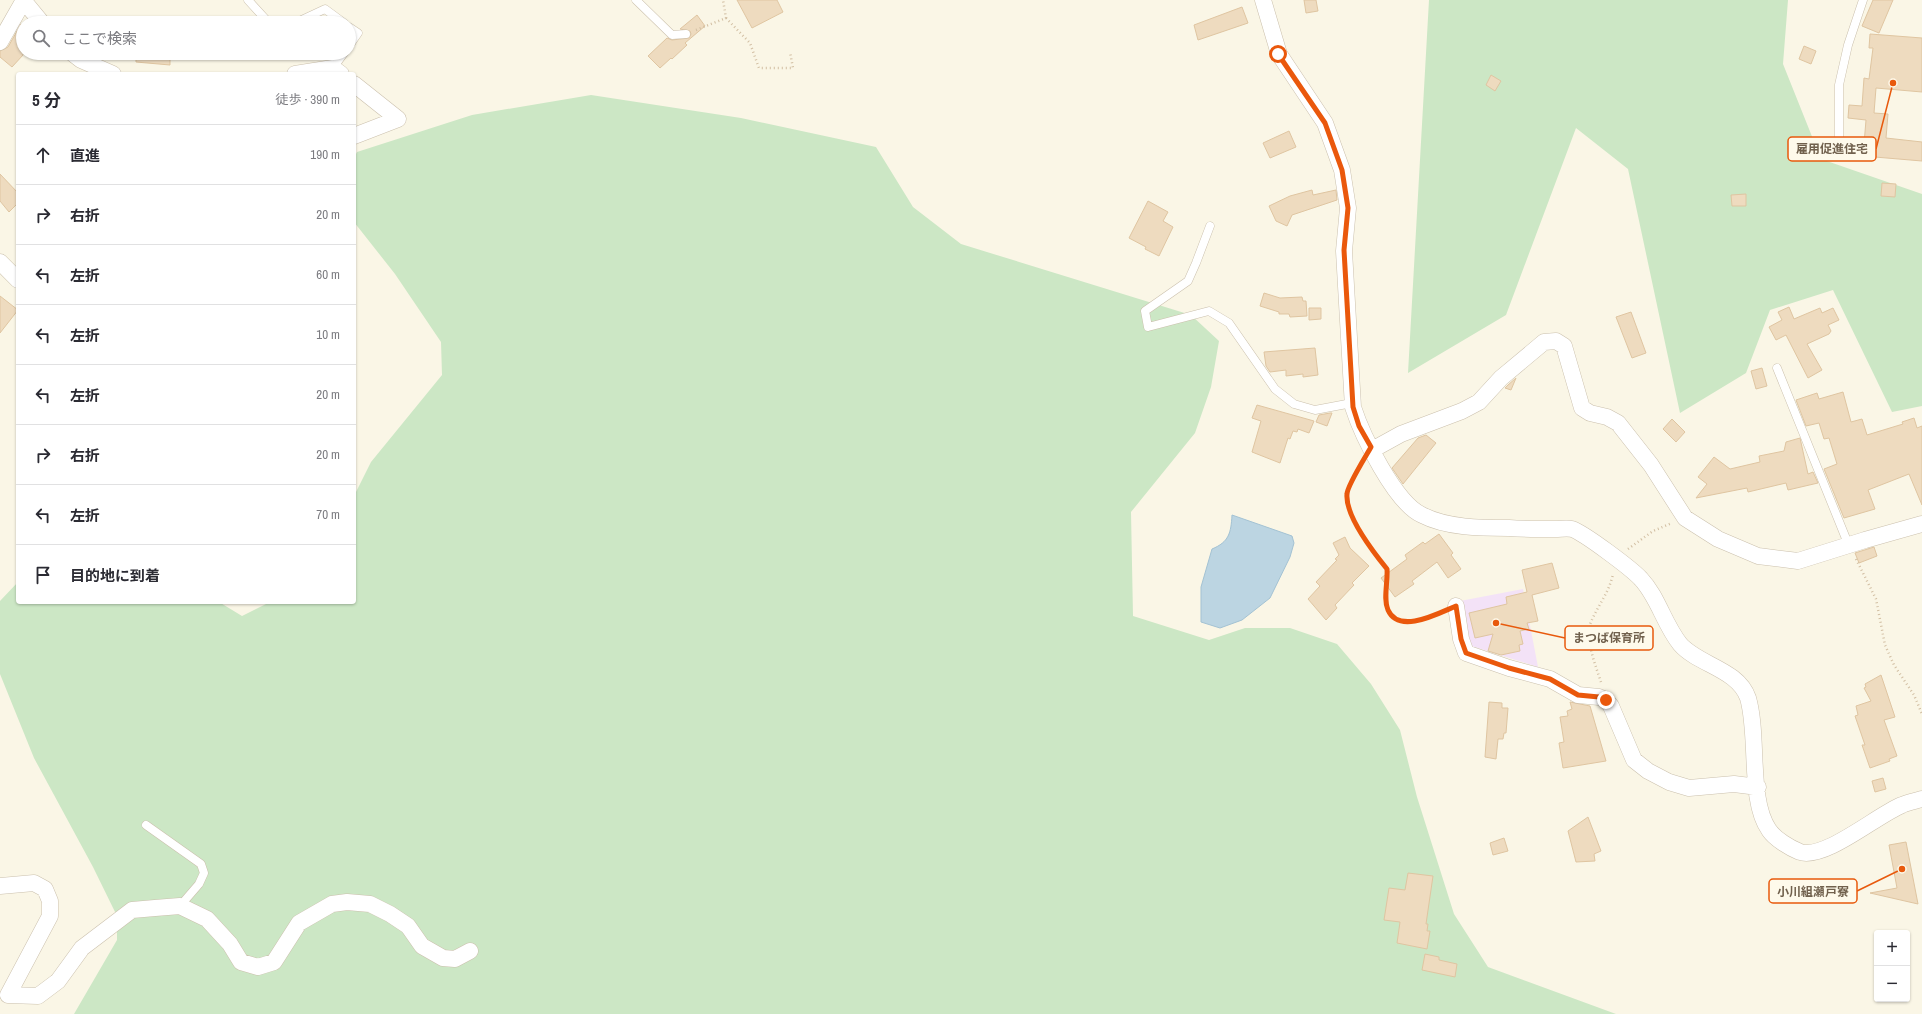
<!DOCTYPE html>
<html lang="ja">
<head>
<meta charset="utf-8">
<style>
  body { margin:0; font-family:"Archivo Narrow","Noto Sans JP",sans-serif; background:#f7f7f7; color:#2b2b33 }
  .controls { position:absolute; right:12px; bottom:12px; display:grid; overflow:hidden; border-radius:4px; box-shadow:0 1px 3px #0004 }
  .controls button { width:36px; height:36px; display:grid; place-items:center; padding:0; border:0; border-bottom:1px solid #e1e1e2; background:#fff; color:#2b2b33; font:20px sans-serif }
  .stop { position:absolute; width:12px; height:12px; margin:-9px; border:3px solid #ea580c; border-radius:50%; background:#fff }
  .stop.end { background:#ea580c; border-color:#fff; box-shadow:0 1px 4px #0008 }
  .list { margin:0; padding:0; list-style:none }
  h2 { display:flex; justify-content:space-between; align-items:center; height:52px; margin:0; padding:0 16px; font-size:17px }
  h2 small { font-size:13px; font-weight:400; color:#7c7c81 }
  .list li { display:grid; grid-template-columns:26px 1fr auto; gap:12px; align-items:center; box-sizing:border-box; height:60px; padding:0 16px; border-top:1px solid #e1e1e2 }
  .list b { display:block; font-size:15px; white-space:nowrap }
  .list em { font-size:13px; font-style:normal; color:#7c7c81 }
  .icon { flex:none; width:22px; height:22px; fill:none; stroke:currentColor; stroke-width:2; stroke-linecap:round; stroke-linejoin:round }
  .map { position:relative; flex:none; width:1922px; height:1014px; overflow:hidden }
  .search { position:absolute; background:#fff; box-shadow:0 1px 3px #0004; left:16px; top:16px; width:340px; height:44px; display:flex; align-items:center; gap:10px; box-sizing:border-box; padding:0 14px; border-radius:22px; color:#7c7c81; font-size:15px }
  .panel { position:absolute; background:#fff; box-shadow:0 1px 3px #0004; left:16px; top:72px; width:340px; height:532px; border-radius:4px }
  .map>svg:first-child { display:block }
  .education { fill:#f3e2f7 }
  .green { fill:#cce7c5 }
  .water { fill:#bcd5e2; stroke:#a3c2d3 }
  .building { fill:#eedbbf; stroke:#dfc5a1 }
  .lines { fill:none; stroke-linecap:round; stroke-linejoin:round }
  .service-casing { stroke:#cbc0ad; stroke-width:9 }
  .minor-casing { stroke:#cbc0ad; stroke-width:17 }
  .path { stroke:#d2bfa3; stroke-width:2.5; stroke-dasharray:1 3; stroke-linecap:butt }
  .service { stroke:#fff; stroke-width:8 }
  .minor { stroke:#fff; stroke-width:16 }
  .route { stroke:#ea580c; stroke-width:5 }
  .leader { fill:none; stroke:#e8590c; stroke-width:1.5 }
  .callout-dot { fill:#e8590c; stroke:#fefaeb; stroke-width:1.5 }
  .callout { fill:#fefaeb; stroke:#e8590c; stroke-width:1.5 }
  .callout-label { font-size:12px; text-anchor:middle; font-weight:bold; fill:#71614d }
</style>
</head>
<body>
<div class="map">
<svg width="1922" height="1014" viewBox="0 0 1922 1014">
  <rect width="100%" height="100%" fill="#faf6e6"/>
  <path class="education" d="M 1523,589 L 1538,667 L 1465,644 L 1460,601 Z"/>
  <path class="green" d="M 1429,0 L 1788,0 L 1783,64 L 1821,159 L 1922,194 L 1922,406 L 1892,412 L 1833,290 L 1770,310 L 1746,373 L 1680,413 L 1628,169 L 1576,128 L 1506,315 L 1408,373 Z
    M 591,95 L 741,118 L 876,147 L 913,207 L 961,244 L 1191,315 L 1219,341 L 1211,387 L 1195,433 L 1131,512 L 1133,616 L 1209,640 L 1245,628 L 1290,628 L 1337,644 L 1371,684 L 1400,730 L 1417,797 L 1454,914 L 1488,967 L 1616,1014 L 74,1014 L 117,940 L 117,916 L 93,867 L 34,758 L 0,674 L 0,601 L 18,582 L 18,602 L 219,602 L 242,616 L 270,602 L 354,602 L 354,496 L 371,462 L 442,375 L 441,342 L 395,274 L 354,222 L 354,158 L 357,152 L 472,115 Z"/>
  <path class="water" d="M 1232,515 L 1292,536 L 1294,543 L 1290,557 L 1270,598 L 1242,620 L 1220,628 L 1201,622 L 1201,587 L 1212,549 C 1229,542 1231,533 1232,515 Z"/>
  <path class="building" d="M 737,0 L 777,0 L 783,12 L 752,28 Z
    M 1304,0 L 1316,0 L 1318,11 L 1306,13 Z
    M 1873,0 L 1893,0 L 1879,33 L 1862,26 Z
    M 1242,7 L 1248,23 L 1198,40 L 1194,25 Z
    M 697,15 L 705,26 L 685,43 L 687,45 L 672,59 L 671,58 L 660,68 L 648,56 L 667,38 L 672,40 L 689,38 L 691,34 L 690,31 L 680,29 Z
    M 21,24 L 23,26 L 23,55 L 12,67 L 0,57 L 0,51 L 8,47 Z
    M 1870,34 L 1922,38 L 1922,92 L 1876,88 L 1874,113 L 1888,114 L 1886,138 L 1922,142 L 1922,161 L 1863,156 L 1866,120 L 1848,118 L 1849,105 L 1862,106 L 1864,78 L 1869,79 L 1873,48 L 1869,48 Z
    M 1804,46 L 1816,51 L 1811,64 L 1799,59 Z
    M 136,53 L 170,53 L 170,65 L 136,62 Z
    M 1491,75 L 1501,81 L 1495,91 L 1486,85 Z
    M 1289,131 L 1296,147 L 1270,158 L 1263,143 Z
    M 0,174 L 18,193 L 18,203 L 9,212 L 0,201 Z
    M 1882,183 L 1896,184 L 1895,197 L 1881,196 Z
    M 1312,190 L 1313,195 L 1336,190 L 1337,200 L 1292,215 L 1287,226 L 1276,221 L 1269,206 L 1290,196 Z
    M 1746,194 L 1746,206 L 1732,206 L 1731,195 Z
    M 1148,201 L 1168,212 L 1163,221 L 1173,227 L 1159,256 L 1145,249 L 1146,247 L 1129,238 Z
    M 1264,293 L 1280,298 L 1302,297 L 1303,301 L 1306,301 L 1307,316 L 1290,317 L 1289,314 L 1279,314 L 1279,312 L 1260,306 Z
    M 0,296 L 18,310 L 0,333 Z
    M 1789,307 L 1794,319 L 1820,308 L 1822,313 L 1833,308 L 1839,320 L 1828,325 L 1831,331 L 1829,334 L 1807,344 L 1822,370 L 1808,378 L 1786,335 L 1776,340 L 1769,327 L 1782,320 L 1778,312 Z
    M 1309,308 L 1321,308 L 1321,319 L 1309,320 Z
    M 1631,312 L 1646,353 L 1632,358 L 1616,317 Z
    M 1315,348 L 1318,375 L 1303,377 L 1303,374 L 1286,376 L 1286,370 L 1270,372 L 1266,366 L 1264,352 Z
    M 1762,368 L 1767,386 L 1756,389 L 1751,371 Z
    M 1516,378 L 1511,390 L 1505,388 L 1508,385 Z
    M 1843,392 L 1851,422 L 1862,419 L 1867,435 L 1903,424 L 1902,422 L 1914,418 L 1917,428 L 1922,426 L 1922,505 L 1909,474 L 1868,490 L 1875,509 L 1844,518 L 1824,469 L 1837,464 L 1829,438 L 1824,439 L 1819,423 L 1806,426 L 1796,400 L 1817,393 L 1819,399 Z
    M 1257,405 L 1314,421 L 1309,433 L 1298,429 L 1297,432 L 1293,431 L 1290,439 L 1288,438 L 1280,463 L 1252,452 L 1261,421 L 1252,418 Z
    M 1330,413 L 1332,413 L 1327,426 L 1316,422 L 1319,415 Z
    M 1672,419 L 1685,432 L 1676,442 L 1663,429 Z
    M 1426,435 L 1436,443 L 1403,484 L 1392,468 L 1418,438 Z
    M 1800,438 L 1808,474 L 1813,472 L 1818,483 L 1788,490 L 1786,483 L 1748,492 L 1747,488 L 1696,498 L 1707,484 L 1698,477 L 1714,457 L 1730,469 L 1760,462 L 1759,456 L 1784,451 L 1786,442 Z
    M 1439,534 L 1453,553 L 1451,555 L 1461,569 L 1448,578 L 1437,562 L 1412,581 L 1414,584 L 1395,597 L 1381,578 L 1407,559 L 1405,555 L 1423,542 L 1425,544 Z
    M 1345,537 L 1350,548 L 1369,566 L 1352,583 L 1354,585 L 1335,605 L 1337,608 L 1326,620 L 1308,599 L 1320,586 L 1316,582 L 1337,560 L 1335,559 L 1339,555 L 1333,543 Z
    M 1874,547 L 1877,556 L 1859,563 L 1855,553 Z
    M 1552,563 L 1559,588 L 1532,595 L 1538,621 L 1527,623 L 1529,629 L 1520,631 L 1523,644 L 1519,645 L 1520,651 L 1501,655 L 1488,651 L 1493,634 L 1475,638 L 1469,613 L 1507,604 L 1506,597 L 1527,592 L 1522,570 Z
    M 1881,675 L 1895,717 L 1884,720 L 1897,756 L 1889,759 L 1890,761 L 1870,768 L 1862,745 L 1865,745 L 1855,716 L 1858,715 L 1856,706 L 1871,701 L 1864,688 L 1866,687 L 1865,684 Z
    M 1489,702 L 1502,703 L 1502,708 L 1508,708 L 1506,733 L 1504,733 L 1503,739 L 1498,739 L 1496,759 L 1485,757 Z
    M 1570,702 L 1590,706 L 1606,761 L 1563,768 L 1559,743 L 1564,742 L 1560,717 L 1568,716 L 1567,711 L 1572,709 Z
    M 1883,778 L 1886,789 L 1875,792 L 1872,781 Z
    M 1588,817 L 1601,851 L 1594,854 L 1595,861 L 1576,862 L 1568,831 Z
    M 1504,838 L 1508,851 L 1493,855 L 1490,843 Z
    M 1906,842 L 1918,904 L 1870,893 L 1897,888 L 1889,845 Z
    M 1408,873 L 1433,876 L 1426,924 L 1428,924 L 1427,931 L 1430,931 L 1427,949 L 1397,943 L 1400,922 L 1384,920 L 1389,888 L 1405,890 Z
    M 1425,954 L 1439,957 L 1439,960 L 1457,964 L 1455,977 L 1422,970 Z"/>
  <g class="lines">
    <defs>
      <path id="service" d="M 248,0 L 269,23
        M 636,0 L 672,35 L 686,34
        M 295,23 L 325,9 L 344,23
        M 349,27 L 358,33 L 349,46
        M 333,68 L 344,53
        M 1839,153 L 1839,85 L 1848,45 L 1863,0
        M 1210,226 L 1196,263 L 1188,281 L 1145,311 L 1148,327 L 1209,311 L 1229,323 L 1275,389 L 1294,404 L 1315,410 L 1352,403
        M 1777,368 L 1849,546
        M 146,825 L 201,864 L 204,873 L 199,884 L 180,906"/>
      <path id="minor" d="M 23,0 L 42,23
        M 1263,0 L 1279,54 L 1325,123 L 1342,170 L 1348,208 L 1344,251 L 1353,407 C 1362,435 1395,503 1422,515 C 1447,528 1481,528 1509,528 C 1524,529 1540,529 1555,529 C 1561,529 1567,528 1572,529 C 1584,533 1632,569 1641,579 C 1658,597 1664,624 1680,644 C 1698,665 1738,669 1748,698 C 1759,736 1748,800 1769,830 C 1775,839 1790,848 1800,852 C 1825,860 1877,815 1902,805 C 1908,802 1915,801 1922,799
        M 0,42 L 24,0
        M 72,53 L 81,60 L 113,74
        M 295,74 L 333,68 L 341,74
        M 354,84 L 398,119 L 354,136
        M 0,262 L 18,280
        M 1372,450 L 1401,434 L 1462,411 L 1479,402 L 1501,378 L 1544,342 L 1556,341 L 1564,346 L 1582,408 L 1590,413 L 1607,417 L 1618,423 L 1651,465 L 1685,518 L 1718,539 L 1758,556 L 1798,561 L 1865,540 L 1922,524
        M 1456,606 L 1461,639 L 1466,653 L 1509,668 L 1550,679 L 1578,695 L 1599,697 L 1606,700 L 1611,706 L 1634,760 L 1648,771 L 1669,782 L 1689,788 L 1734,784 L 1758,787
        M 0,886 L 34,883 L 45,889 L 50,901 L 50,916 L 8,995 L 38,996 L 58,981 L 82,948 L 132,910 L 155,908 L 180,906 L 207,919 L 230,944 L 241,962 L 258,967 L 274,962 L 299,923 L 332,904 L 347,902 L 370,904 L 390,914 L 408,926 L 422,946 L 443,958 L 455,959 L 470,951"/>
    </defs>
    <use href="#service" class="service-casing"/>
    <use href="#minor" class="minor-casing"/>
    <path class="path" d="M 726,18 L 750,43 L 759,68 L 793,68 L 790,52
      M 696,30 L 726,18 L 723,0
      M 1362,464 C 1358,471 1347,488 1347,494 C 1346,519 1373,551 1387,569 C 1388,582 1383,598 1388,609 C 1396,632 1428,618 1442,611
      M 1628,549 L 1653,531 L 1672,523
      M 1856,559 L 1876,599 L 1885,645 L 1894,665 L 1914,695 L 1922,714
      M 1601,682 C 1596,667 1584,637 1591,622 C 1598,605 1609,593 1613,574"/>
    <use href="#service" class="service"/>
    <use href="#minor" class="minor"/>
  </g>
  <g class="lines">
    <path class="route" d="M 1278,54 L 1325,123 L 1342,170 L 1348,208 L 1344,250 L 1353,407 L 1359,426 L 1371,447 C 1366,456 1347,486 1347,494 C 1345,516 1374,553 1387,569 C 1388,582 1383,599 1388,610 C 1399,635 1439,613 1456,606 L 1461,639 L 1466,653 L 1509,668 L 1550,679 L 1578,695 L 1599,697 L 1606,700"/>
  </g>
  <path class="leader" d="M1893 83L1876 149M1496 623L1565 638M1902 869L1857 891"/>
  <g class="callout-dot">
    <circle cx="1893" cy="83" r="4"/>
    <circle cx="1496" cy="623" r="4"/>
    <circle cx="1902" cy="869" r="4"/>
  </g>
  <g class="callout">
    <rect x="1788" y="137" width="88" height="24" rx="4"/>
    <rect x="1565" y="626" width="88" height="24" rx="4"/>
    <rect x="1769" y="879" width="88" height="24" rx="4"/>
  </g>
  <g class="callout-label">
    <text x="1832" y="153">雇用促進住宅</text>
    <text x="1609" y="642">まつば保育所</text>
    <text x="1813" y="896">小川組瀬戸寮</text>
  </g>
</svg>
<div class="controls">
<button>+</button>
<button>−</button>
</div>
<div class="stop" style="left:1278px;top:54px"></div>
<div class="stop end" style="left:1606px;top:700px"></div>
<div class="search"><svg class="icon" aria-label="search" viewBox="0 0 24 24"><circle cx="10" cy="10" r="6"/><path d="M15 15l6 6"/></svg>ここで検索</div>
<section class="panel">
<h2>5 分<small>徒歩 · 390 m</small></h2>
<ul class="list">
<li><svg class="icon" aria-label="ahead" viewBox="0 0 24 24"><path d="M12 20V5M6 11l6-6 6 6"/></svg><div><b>直進</b></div><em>190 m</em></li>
<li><svg class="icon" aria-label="right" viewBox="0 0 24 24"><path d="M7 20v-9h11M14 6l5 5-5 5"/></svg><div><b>右折</b></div><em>20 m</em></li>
<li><svg class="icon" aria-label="left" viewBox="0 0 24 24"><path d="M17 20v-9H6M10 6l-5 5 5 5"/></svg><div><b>左折</b></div><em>60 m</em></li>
<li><svg class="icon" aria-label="left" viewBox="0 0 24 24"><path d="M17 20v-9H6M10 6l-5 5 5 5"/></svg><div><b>左折</b></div><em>10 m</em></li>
<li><svg class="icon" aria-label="left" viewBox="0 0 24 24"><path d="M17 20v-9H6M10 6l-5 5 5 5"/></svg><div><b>左折</b></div><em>20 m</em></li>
<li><svg class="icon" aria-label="right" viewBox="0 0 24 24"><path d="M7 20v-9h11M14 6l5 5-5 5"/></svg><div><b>右折</b></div><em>20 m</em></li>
<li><svg class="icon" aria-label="left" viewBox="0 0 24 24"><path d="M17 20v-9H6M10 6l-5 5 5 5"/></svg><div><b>左折</b></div><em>70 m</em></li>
<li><svg class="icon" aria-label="arrive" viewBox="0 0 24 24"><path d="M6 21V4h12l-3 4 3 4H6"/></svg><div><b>目的地に到着</b></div></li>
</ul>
</section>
</div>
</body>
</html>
